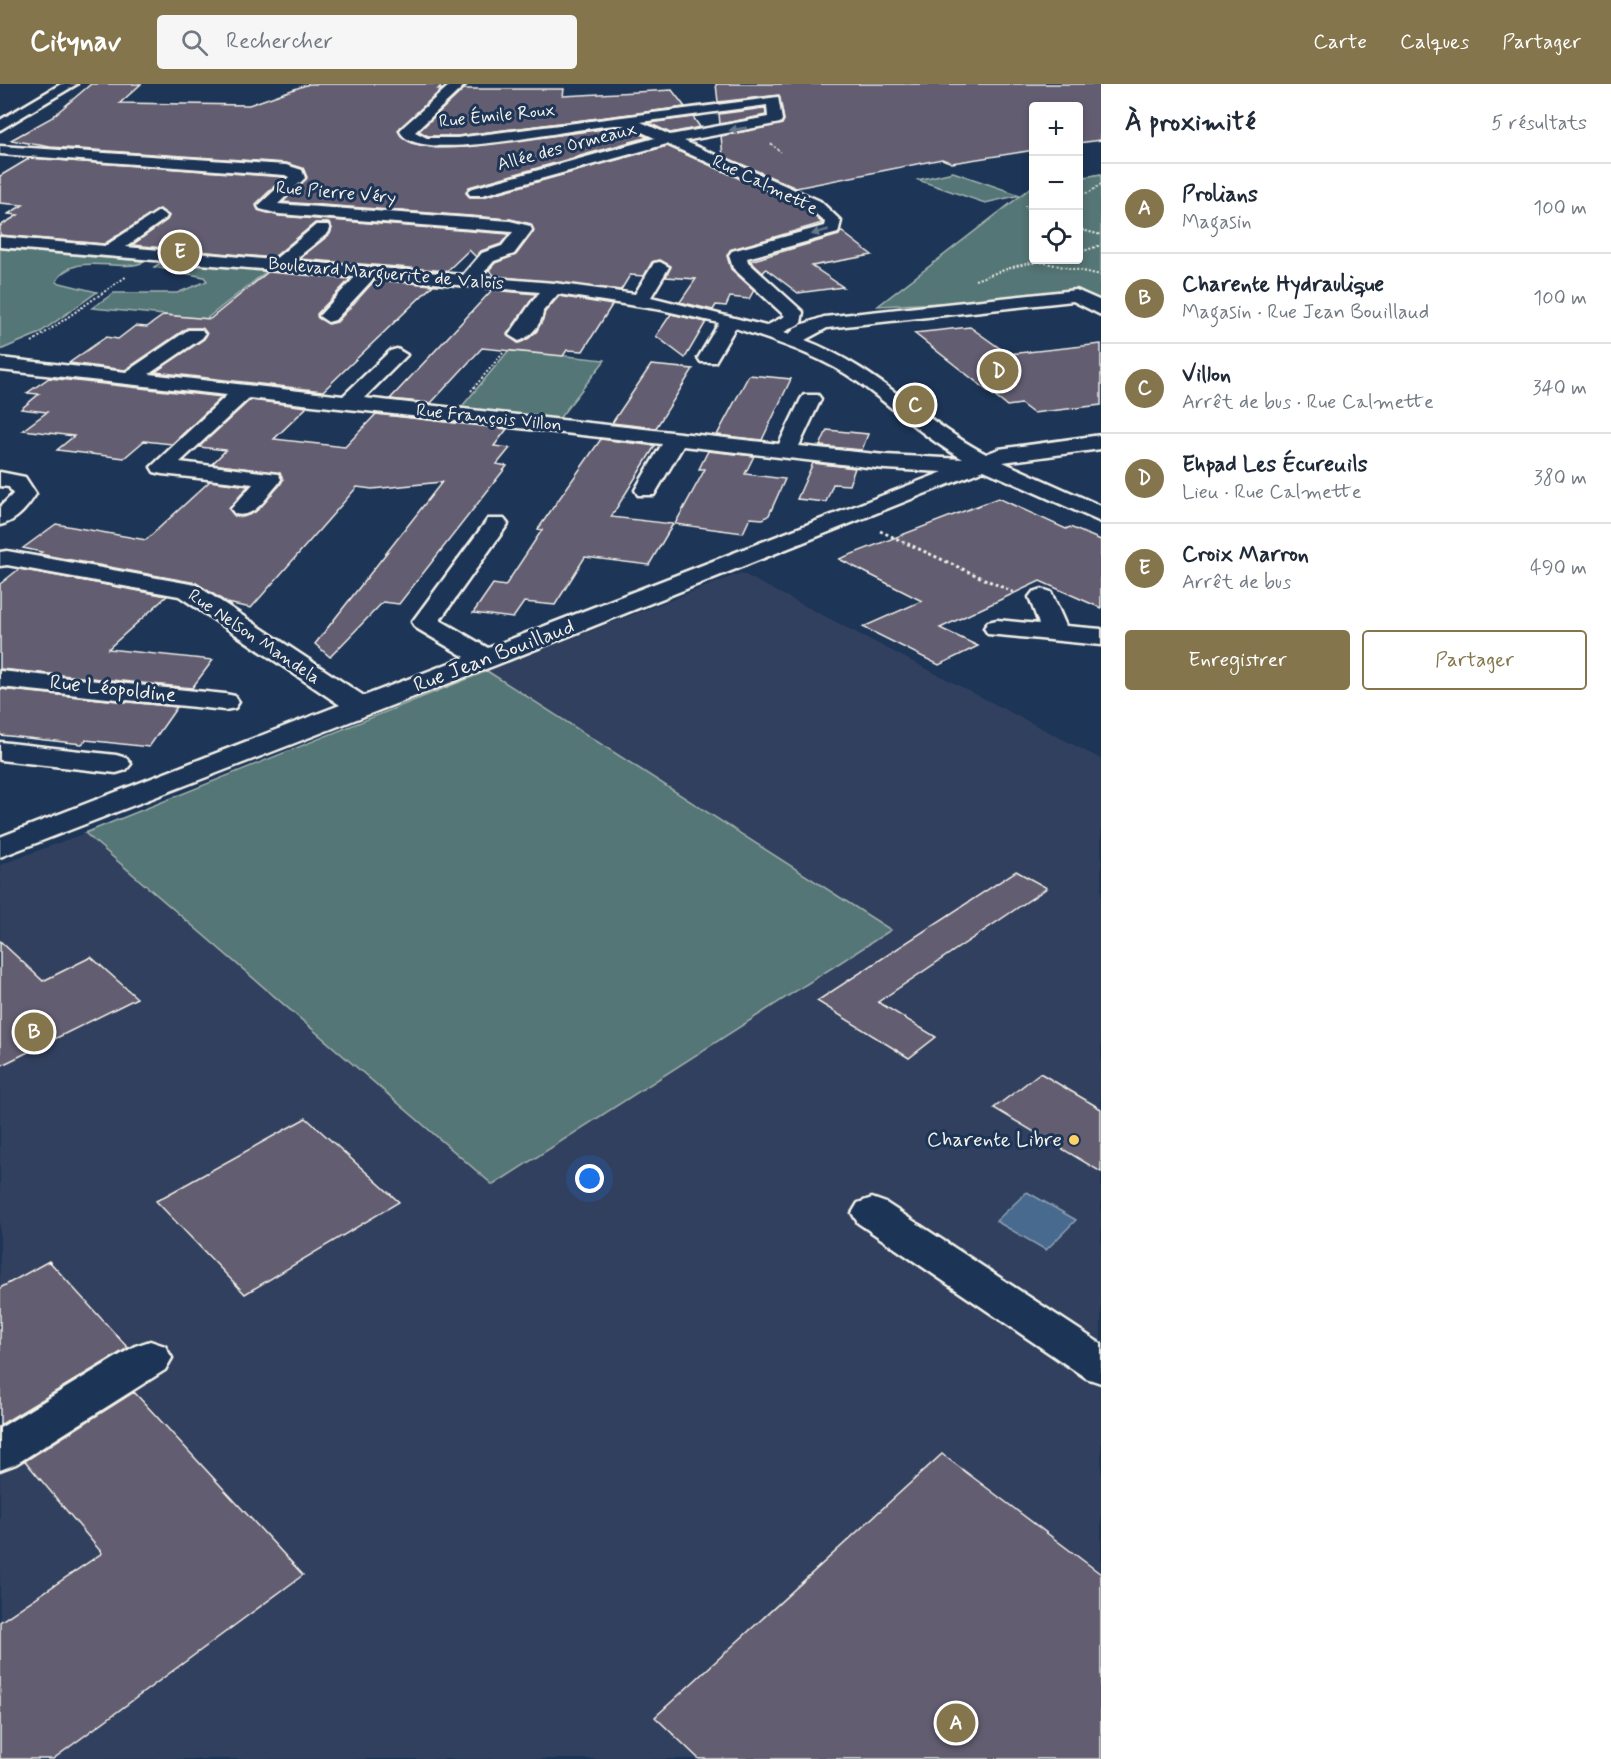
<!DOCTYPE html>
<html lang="fr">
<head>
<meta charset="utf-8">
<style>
  body { margin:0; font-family:Mynerve,sans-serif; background:#f6f6f7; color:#1f2937 }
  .controls { position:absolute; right:18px; top:18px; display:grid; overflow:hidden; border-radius:6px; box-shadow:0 3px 9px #0003 }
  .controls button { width:54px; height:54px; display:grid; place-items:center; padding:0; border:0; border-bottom:2px solid #e0e1e3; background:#fff; color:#1f2937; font:30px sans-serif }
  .you { position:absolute; left:590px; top:1095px; width:21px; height:21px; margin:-15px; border:4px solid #fff; border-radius:50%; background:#1a73e8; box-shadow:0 0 0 9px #1a73e833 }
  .badge { display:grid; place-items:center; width:39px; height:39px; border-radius:50%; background:#84754c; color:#fff; font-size:20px; font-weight:700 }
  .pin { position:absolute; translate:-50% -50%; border:3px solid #fff; box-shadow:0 2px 6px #0006 }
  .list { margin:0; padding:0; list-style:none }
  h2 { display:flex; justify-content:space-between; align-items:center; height:78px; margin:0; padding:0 24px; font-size:26px }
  h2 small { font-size:20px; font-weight:400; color:#747a83 }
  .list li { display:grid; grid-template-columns:39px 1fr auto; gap:18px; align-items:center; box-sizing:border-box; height:90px; padding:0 24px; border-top:2px solid #e0e1e3 }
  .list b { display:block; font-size:22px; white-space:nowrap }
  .list p { margin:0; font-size:20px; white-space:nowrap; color:#747a83 }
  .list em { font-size:20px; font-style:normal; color:#747a83 }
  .actions { display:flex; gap:12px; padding:18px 24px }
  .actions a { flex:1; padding:14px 0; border:2px solid #84754c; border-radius:6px; text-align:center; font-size:21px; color:#84754c }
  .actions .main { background:#84754c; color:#fff }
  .icon { flex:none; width:33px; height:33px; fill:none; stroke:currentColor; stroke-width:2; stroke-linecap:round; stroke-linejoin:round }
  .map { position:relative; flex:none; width:1101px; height:1675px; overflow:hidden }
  header { display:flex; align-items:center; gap:36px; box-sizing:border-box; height:84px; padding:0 30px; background:#84754c; color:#fff }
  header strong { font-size:28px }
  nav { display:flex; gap:33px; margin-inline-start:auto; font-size:21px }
  .search { width:420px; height:54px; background:#f6f6f7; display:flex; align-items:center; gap:15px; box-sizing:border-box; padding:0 21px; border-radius:6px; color:#747a83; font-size:22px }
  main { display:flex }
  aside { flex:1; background:#fff }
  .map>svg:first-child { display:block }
  .built { fill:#32415f }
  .green { fill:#547676; stroke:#a4b4af; stroke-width:1.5 }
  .water { fill:#476a8e; stroke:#8ca0b2; stroke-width:1.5 }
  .building { fill:#625d71; stroke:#f4f1e8; stroke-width:1.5 }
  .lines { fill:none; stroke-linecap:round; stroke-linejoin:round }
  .minor-casing { stroke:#f4f1e8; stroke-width:5 }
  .path-far2 { stroke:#f4f1e8; stroke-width:1.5; stroke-dasharray:2 2; stroke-linecap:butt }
  .path-far1 { stroke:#f4f1e8; stroke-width:2; stroke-dasharray:2 2; stroke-linecap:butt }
  .path { stroke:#f4f1e8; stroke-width:3; stroke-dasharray:3 3; stroke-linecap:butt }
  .minor { fill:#1d3557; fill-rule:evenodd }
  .oneway { fill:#68778a }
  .poi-dot { fill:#ffd166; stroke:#1d3557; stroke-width:2 }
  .labels { text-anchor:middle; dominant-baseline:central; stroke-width:6; stroke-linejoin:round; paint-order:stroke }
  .far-street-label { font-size:18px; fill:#f4f1e8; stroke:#1d3557 }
  .street-label { font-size:21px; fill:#f4f1e8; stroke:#1d3557 }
  .poi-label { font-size:21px; fill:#f4f1e8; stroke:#1d3557; text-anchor:end }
</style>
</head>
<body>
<header>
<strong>Citynav</strong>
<div class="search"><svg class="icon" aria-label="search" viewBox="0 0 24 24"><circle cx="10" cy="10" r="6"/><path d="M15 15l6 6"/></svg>Rechercher</div>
<nav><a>Carte</a><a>Calques</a><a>Partager</a></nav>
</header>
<main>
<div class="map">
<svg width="1101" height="1675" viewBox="0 0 1101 1675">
  <rect width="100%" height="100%" fill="#1d3557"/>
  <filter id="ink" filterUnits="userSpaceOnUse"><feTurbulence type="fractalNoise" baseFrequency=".0167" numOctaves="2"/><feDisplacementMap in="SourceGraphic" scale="12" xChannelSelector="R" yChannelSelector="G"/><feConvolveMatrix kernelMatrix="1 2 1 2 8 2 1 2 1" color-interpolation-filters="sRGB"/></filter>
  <g filter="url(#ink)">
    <path class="built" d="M 741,489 L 1101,675 L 1101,1675 L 0,1675 L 0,781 L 85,749 L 493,1101 L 891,846 L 487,587 Z"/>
    <path class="green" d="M 953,88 L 1020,111 L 985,119 L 918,96 Z
      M 1101,90 L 1101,218 L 1079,205 L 963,218 L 878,222 L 1033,102 L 1034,176 L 1078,176 L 1079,94 Z
      M 0,165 L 142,177 L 144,178 C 118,190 74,165 56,198 L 97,208 L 38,250 L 0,266 Z
      M 162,178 L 267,187 L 206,235 L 92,224 L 114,209 L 177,209 L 207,197 L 204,193 L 154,183 Z
      M 509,266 L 605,276 L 558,336 L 459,326 Z
      M 487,587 L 891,846 L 493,1101 L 85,749 Z"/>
    <path class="water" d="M 1027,1108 L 1076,1136 L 1046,1166 L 996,1137 Z"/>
    <path class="building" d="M 91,0 L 141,0 L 120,19 L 249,21 L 309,0 L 443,0 L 438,5 L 442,5 L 398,46 L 411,59 L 436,64 L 467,63 L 620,43 L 648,53 L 469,103 L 466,109 L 470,113 L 483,113 L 667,62 L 807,125 L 822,139 L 730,166 L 727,172 L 731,185 L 754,206 L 749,215 L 730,213 L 726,222 L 716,221 L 713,226 L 680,218 L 696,195 L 666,193 L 671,182 L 660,176 L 652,178 L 644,192 L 630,191 L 621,206 L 495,192 L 489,186 L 495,179 L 516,171 L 534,147 L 531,140 L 510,135 L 283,118 L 307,93 L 303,84 L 286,79 L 50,63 L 11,56 L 51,34 Z
      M 716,0 L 1101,0 L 1101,56 L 1078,59 L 1078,22 L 1034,22 L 1034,66 L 952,79 L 942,75 L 796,104 L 723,72 L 721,52 L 782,40 L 784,36 L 779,11 L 718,18 Z
      M 464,5 L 564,5 L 563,12 L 672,6 L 685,23 L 457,52 L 428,52 L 419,47 Z
      M 765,24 L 766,31 L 720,40 L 719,30 Z
      M 693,33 L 700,43 L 670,49 L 649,39 Z
      M 30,74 L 284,93 L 256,120 L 258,126 L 279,132 L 509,150 L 501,160 L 481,167 L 476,173 L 469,166 L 447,187 L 299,175 L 330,150 L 332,144 L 328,139 L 315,139 L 273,174 L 132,161 L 167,136 L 169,132 L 160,125 L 104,160 L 0,151 L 0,142 L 18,131 L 8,130 L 23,121 L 0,119 L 0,92 Z
      M 841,147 L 872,171 L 812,182 L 843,203 L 798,209 L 766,185 L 763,189 L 750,177 L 839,151 Z
      M 268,188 L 350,195 L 317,230 L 318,234 L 329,240 L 337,238 L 375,196 L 433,201 L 323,307 L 155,288 L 204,255 L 207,250 L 202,244 L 187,244 L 125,286 L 69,279 L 106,253 L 118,255 L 135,242 L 147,243 L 164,231 L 210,235 Z
      M 492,206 L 536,210 L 507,250 L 518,259 L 529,254 L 537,247 L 545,228 L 559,212 L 612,221 L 583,267 L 567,266 L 563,272 L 482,264 L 431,319 L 390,315 Z
      M 671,230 L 706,238 L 685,274 L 656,252 Z
      M 970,243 L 1008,270 L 1101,260 L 1101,321 L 1033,329 L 1021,320 L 1007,322 L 914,249 Z
      M 651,281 L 693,285 L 656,344 L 612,339 Z
      M 749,291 L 791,295 L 762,356 L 717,351 Z
      M 49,294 L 222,313 L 172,360 L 144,357 L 124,374 L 57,366 L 74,352 L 23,346 L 47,328 L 21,325 L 39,310 L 27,309 Z
      M 250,316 L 307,323 L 274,355 L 345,363 L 376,330 L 507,345 L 494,362 L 510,364 L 497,380 L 507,382 L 399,520 L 383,518 L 330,573 L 315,560 L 442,398 L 372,405 L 357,403 L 251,524 L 227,519 L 196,499 L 39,470 L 42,468 L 23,464 L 56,440 L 146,456 L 210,397 L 248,402 L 229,425 L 235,432 L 243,433 L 255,428 L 280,401 L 283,396 L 280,389 L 212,380 L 226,366 L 199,363 Z
      M 827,346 L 868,350 L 862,366 L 820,362 Z
      M 601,355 L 655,362 L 611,433 L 673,440 L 649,481 L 585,473 L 555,521 L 524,518 L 513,534 L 473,529 L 493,500 L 505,502 L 542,446 L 538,445 Z
      M 708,367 L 754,372 L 745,390 L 785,395 L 769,431 L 763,435 L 750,434 L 743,449 L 675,440 L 705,385 L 699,385 Z
      M 813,379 L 855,384 L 849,401 L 833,400 L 826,418 L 797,415 Z
      M 998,414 L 1066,445 L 1070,443 L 1101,456 L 1101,524 L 1040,497 L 940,544 L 978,562 L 939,581 L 863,543 L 922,517 L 839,475 Z
      M 19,485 L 167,512 L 108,565 L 213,576 L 192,604 L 0,585 L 0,500 Z
      M 0,605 L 177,623 L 149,663 L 86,656 L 82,660 L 0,651 Z
      M 1016,787 L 1047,804 L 878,918 L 936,953 L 909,974 L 817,917 Z
      M 0,857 L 43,897 L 91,873 L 137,914 L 0,982 Z
      M 1040,989 L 1101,1025 L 1101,1088 L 994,1024 Z
      M 306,1034 L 399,1118 L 245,1210 L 156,1117 Z
      M 49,1177 L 128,1264 L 0,1341 L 0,1204 Z
      M 134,1308 L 303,1491 L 53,1675 L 0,1675 L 0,1538 L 102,1469 L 25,1377 Z
      M 942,1370 L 1101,1490 L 1101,1675 L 699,1675 L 655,1633 Z"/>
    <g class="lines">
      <defs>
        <path id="minor" d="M 61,0 L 77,0 L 0,46 L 0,36 Z
          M 451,0 L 466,0 L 415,48 L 427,54 L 457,54 L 778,13 L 782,36 L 780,39 L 684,57 L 820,117 L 841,137 L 838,149 L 747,174 L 748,178 L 803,228 L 801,239 L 784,248 L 789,250 L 798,242 L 824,233 L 1076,206 L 1101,217 L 1101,231 L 1073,217 L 827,244 L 805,256 C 876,283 920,335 986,370 L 999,365 L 1101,351 L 1101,365 L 1003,378 L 1101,422 L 1101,438 L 984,386 L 496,581 L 0,773 L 0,753 L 340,621 L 179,512 L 7,481 L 0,482 L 0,468 L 7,467 L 196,501 L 364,612 L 465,573 L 416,544 L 412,538 L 488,435 L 504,435 L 508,440 L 440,536 L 488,564 L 943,388 L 885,385 L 683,362 L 654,411 L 638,411 L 635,406 L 662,360 L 249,314 L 180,378 L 278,390 L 281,395 L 278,400 C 266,413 255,435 235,430 L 231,425 L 253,400 L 162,390 L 154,388 L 151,383 L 227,311 L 0,286 L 0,274 L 126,288 L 188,246 L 202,246 L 205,250 L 202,254 L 149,290 L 343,312 L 390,267 L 397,265 L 407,271 L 364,314 L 779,360 L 801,315 L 804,311 L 818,311 L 821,315 L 799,362 L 885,371 L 963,375 C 924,354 894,324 858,298 C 822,272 777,258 735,244 L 715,278 L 701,278 L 698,274 L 719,239 L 662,226 L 558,210 L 543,227 C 543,238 530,254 519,257 L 509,251 C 520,236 528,222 540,208 L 374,194 L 335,236 L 328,238 L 319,232 L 355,193 L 0,163 L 0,153 L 105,162 L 159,127 L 167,132 L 165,135 L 126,163 L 274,176 L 316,141 L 328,141 L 330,145 L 328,149 L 293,177 L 463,191 L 482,169 L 502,162 L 513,148 L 279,130 L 260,125 L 258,122 L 289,93 L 285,91 L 0,70 L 0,62 L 286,81 L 302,86 L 305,94 L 278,120 L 510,137 L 530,142 L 532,146 L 514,170 L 494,177 L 480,193 L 554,199 L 635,210 L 654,179 L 660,178 L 669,183 L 651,213 L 766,242 L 785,232 L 733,184 L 729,171 L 732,167 L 824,142 L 825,138 L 808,123 L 667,60 L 482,111 L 470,111 L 468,108 L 470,105 L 655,54 C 645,50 631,41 620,41 C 583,40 416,84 400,47 L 402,44 ZM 767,21 L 768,33 L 670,51 L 641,38 Z
          M 0,388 L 25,393 L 36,410 C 27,424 17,437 0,441 L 0,423 L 13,410 L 9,403 L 0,402 Z
          M 1042,505 L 1051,508 L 1066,542 L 1101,545 L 1101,561 L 988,550 L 984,544 L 988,538 L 997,536 L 1039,540 L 1029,513 L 1033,508 Z
          M 0,587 L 225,610 L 235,612 L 239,618 L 235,624 L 225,626 L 0,603 Z
          M 0,658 L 116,671 L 126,674 L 131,680 L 126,686 L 116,689 L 0,676 Z
          M 872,1114 L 886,1119 L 1101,1260 L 1101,1299 L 1086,1294 L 858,1139 L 852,1129 L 858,1119 Z
          M 150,1257 L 165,1262 L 172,1274 L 165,1286 L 16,1380 L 0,1386 L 0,1344 L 135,1262 Z"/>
      </defs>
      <use href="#minor" class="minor-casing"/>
      <path class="path-far2" d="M 771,60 L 781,68
        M 1078,111 L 1090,108 L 1101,100
        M 1034,120 L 1025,122 L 1034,131
        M 1078,145 L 1082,146"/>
      <path class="path-far1" d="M 1078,145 L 1101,151
        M 1078,169 L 1101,161
        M 1041,178 L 1101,191
        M 975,196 L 1016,182 L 1047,176
        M 32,258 L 127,192
        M 471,307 L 503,269"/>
      <path class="path" d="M 880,447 L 1015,509"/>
      <use href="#minor" class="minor"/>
    </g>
    <defs><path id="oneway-solid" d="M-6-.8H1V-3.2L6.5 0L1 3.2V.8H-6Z" transform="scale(1.5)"/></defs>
    <g class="oneway">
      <use href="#oneway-solid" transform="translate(738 45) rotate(171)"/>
      <use href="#oneway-solid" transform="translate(820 148) rotate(164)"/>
    </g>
  </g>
  <circle class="poi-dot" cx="1074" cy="1056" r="6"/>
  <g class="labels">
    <g class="far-street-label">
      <text transform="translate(497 32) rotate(-6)">Rue Émile Roux</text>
      <text transform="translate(567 63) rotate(-15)">Allée des Ormeaux</text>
      <text transform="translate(765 101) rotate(26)">Rue Calmette</text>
      <text transform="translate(336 109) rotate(5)">Rue Pierre Véry</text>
      <text transform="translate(386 190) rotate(5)">Boulevard Marguerite de Valois</text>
      <text transform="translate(489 334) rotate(6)">Rue François Villon</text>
      <text transform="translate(254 553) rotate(34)">Rue Nelson Mandela</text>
    </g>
    <g class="street-label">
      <text transform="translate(494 572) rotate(-21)">Rue Jean Bouillaud</text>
      <text transform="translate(113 605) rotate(6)">Rue Léopoldine</text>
    </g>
    <g class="poi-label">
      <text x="1062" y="1056">Charente Libre</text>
    </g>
  </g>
</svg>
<div class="controls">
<button>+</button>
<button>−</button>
<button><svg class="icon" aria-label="locate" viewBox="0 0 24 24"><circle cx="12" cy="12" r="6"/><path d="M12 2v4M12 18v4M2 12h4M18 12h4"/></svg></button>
</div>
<div class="you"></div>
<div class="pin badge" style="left:956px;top:1639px">A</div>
<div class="pin badge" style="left:34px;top:948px">B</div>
<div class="pin badge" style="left:915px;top:321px">C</div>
<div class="pin badge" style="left:999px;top:287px">D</div>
<div class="pin badge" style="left:180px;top:168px">E</div>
</div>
<aside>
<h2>À proximité<small>5 résultats</small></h2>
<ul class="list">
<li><span class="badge">A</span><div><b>Prolians</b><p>Magasin</p></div><em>100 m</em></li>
<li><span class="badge">B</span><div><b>Charente Hydraulique</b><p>Magasin · Rue Jean Bouillaud</p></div><em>100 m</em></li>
<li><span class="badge">C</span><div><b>Villon</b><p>Arrêt de bus · Rue Calmette</p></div><em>340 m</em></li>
<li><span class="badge">D</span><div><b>Ehpad Les Écureuils</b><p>Lieu · Rue Calmette</p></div><em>380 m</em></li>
<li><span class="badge">E</span><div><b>Croix Marron</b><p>Arrêt de bus</p></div><em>490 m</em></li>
</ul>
<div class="actions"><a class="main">Enregistrer</a><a>Partager</a></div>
</aside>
</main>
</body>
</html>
